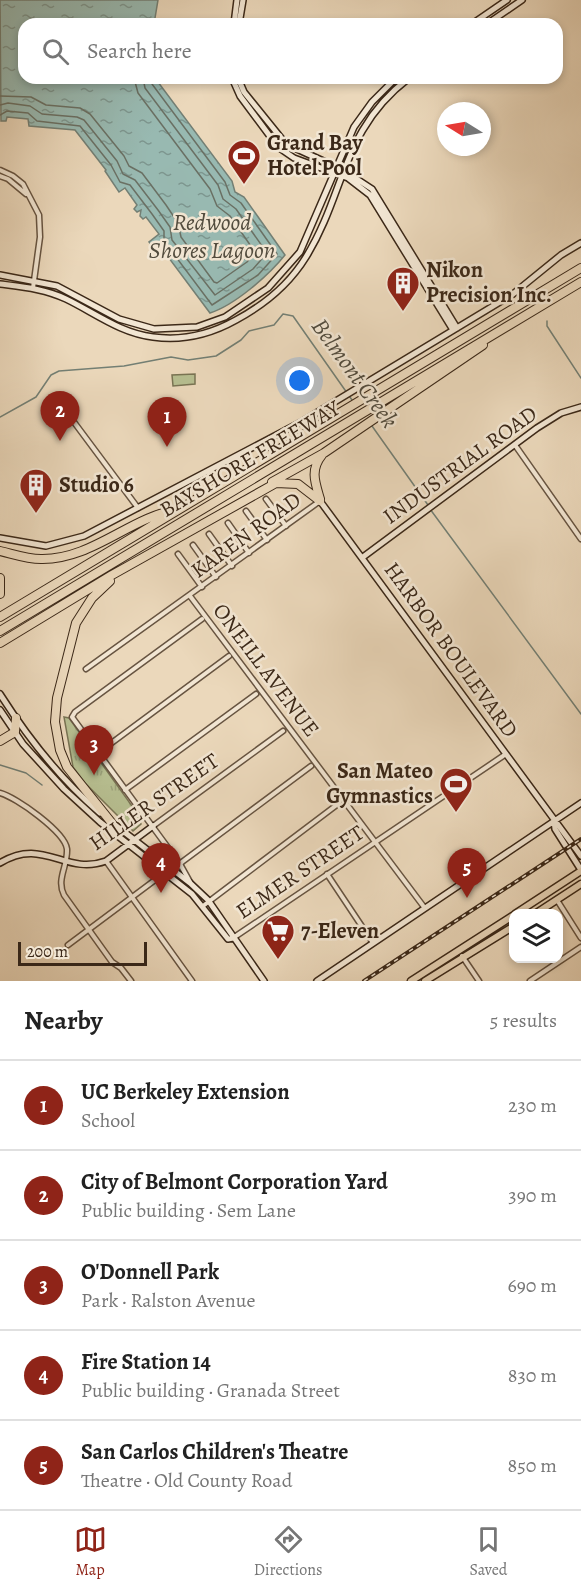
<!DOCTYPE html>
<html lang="en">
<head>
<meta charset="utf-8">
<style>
  body { margin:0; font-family:Alegreya,serif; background:#f6f6f6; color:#222 }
  .controls { position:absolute; right:18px; bottom:18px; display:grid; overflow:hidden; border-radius:12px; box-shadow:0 3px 9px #0003 }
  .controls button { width:54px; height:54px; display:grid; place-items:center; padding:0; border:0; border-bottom:2px solid #e0e0e0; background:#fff; color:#222; font:30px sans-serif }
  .compass { position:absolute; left:437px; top:102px; width:54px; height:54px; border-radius:50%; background:#fff; box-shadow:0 3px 9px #0003; rotate:281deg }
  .scale { position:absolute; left:18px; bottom:15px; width:129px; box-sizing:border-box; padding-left:6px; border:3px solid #3b2818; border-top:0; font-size:16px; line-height:21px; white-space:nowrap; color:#3b2818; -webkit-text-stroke:4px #f2e6d3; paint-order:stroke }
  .you { position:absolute; left:300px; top:381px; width:21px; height:21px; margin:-15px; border:4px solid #fff; border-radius:50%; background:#1a73e8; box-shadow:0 0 0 9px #1a73e833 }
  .badge { display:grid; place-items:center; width:39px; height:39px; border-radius:50%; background:#8f2418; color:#fff; font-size:20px; font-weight:700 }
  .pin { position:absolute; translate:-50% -50px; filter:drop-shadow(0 2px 3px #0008) }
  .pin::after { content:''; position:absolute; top:32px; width:21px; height:18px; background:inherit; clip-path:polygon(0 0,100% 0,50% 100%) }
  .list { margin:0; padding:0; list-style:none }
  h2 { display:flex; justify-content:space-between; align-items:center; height:78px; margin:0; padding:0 24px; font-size:26px }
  h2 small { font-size:20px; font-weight:400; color:#767676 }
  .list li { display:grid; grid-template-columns:39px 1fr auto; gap:18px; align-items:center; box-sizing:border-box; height:90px; padding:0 24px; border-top:2px solid #e0e0e0 }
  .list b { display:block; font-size:22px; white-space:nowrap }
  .list p { margin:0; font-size:20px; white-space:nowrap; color:#767676 }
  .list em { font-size:20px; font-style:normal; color:#767676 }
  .icon { flex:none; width:33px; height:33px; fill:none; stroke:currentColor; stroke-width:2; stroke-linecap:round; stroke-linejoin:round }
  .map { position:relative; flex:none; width:581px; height:981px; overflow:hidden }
  .search { position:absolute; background:#fff; box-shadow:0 3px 9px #0003; left:18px; right:18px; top:18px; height:66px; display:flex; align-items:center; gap:15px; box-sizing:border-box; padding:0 21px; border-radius:18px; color:#767676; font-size:22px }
  .sheet { height:528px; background:#fff }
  nav { display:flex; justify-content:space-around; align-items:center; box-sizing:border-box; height:84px; border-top:2px solid #e0e0e0; background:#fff; font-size:16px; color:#767676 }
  nav a { display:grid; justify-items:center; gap:3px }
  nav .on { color:#8f2418 }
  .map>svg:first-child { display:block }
  .park { fill:url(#park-tufts); stroke:#797454; stroke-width:1.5 }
  .pitch { fill:#b7bf91; stroke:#797454; stroke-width:1.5 }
  .water { fill:url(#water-ripples); stroke:#737f74; stroke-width:1.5 }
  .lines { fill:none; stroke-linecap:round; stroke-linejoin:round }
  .shore { stroke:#6a7064; stroke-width:1.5 }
  .stream { stroke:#737f74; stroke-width:1.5 }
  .street-casing { stroke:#675441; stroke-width:7 }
  .secondary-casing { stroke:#3b2818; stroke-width:8 }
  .primary-casing { stroke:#3b2818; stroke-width:9 }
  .highway-casing { stroke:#3b2818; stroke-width:10 }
  .street { stroke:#f2e6d3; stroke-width:4 }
  .secondary { stroke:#f2e6d3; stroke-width:5 }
  .primary { stroke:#ebd8bb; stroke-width:6 }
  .highway { stroke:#ebd8bb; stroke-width:8 }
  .rail-casing { stroke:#3b2818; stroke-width:4 }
  .rail { stroke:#f2e6d3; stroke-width:1.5; stroke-dasharray:4.5; stroke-linecap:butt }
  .labels { text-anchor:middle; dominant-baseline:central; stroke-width:5; stroke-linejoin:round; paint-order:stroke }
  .poi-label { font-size:22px; font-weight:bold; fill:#3b2818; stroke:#f2e6d3; text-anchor:start }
  .street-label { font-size:22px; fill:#3b2818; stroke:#f2e6d3 }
  .water-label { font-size:24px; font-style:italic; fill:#524c3e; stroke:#f2e6d3 }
</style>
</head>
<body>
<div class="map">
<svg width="581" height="981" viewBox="0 0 581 981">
  <defs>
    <pattern id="park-tufts" width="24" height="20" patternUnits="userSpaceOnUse" patternTransform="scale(1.5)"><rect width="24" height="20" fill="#b7bf91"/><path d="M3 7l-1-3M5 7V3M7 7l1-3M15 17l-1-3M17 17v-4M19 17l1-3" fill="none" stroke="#9ea47c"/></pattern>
    <pattern id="water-ripples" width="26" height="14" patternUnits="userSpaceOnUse" patternTransform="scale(1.5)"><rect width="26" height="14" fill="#98b9b1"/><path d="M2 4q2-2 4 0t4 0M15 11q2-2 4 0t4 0" fill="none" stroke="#7d968f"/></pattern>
  </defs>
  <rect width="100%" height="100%" fill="#ebd8bb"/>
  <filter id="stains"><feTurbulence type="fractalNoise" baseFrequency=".00333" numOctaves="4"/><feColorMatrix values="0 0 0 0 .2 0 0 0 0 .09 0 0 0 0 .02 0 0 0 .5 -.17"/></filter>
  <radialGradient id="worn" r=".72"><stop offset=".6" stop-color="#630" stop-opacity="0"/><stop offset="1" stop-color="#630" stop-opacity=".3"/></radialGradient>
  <path class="park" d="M 64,717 L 69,718 L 137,813 L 141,824 L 133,831 L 85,783 L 73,767 Z"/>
  <path class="pitch" d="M 195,374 L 195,384 L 173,386 L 172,375 Z"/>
  <path class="water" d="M 0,0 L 158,0 L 154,24 L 24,24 L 24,78 L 155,78 L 232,181 L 235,192 L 244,197 L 285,255 C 269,275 235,305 210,313 L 157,242 L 151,245 L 149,242 L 159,234 L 146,217 L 143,219 L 140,216 L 141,210 L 137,212 L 134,209 L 137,205 L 125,188 L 119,192 L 105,171 L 106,170 L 75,130 L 29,126 L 28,119 L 7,117 L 6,121 L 1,121 Z"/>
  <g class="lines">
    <path class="shore" d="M 0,96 L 31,97 L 46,105 L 80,108 L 90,114 L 124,156 L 129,166 L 142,173 L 166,205 L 178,223 L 181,237 L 214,282 L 217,283 L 247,262 L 255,252 L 230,216 L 217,206 L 210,189 L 138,93 L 134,78
      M 0,105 L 8,103 L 30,106 L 42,114 L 77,117 L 84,120 L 117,161 L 123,174 L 135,180 L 158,210 L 170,227 L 172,240 L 215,295 L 253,269 L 267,253 L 236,209 L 223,199 L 218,185 L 145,88 L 143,78
      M 0,115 L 7,111 L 28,113 L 37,121 L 80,126 L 111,165 L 120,182 L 130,185 L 152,214 L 164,231 L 164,241 L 212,305 L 258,275 L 277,254 L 241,203 L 230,195 L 225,182 L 152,84 L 150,78"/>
    <path class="stream" d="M 547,321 L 547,326 L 581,378
      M 0,417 L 36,397 L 51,375 L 59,371 L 124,366 L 171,357 L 188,360 L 216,356 L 241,340 L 249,331 L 274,325 L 283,314 L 293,316 L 352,400
      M 372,426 L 428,505
      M 430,509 L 581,714
      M 0,765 L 26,773 L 42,785"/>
    <defs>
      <path id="street" d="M 0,170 L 13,176 L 23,184 L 39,215 L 40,237 L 33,288
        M 0,176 L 8,179 L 26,194
        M 62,406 L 138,508
        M 515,445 L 581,539
        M 266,499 L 286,526
        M 246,511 L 267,540
        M 228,523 L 249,553
        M 209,534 L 232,566
        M 193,545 L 216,577
        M 178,554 L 202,587
        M 190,596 L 424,907
        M 86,669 L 320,501
        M 98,753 L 229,656
        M 125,790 L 256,694
        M 0,793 C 16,797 65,832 67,849 C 68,866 56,879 64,895 L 112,962 L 121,968 L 131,981
        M 153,826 L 283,731
        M 106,861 L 192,981
        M 174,872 L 182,862 L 311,766
        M 327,874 L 373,943
        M 190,882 L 180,864 L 72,717 L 75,712 L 202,619
        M 557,900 L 581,938
        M 203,906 L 338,804
        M 233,938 L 506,754
        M 68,945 L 155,880 L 162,871
        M 462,956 L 479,981
        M 530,981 L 581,947"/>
      <path id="secondary" d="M 234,24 L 237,0
        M 239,24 L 243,0
        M 472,24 L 507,0
        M 487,24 L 522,0
        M 232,78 L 240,96 L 278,147 L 294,158 L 348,178 L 370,195 L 453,330
        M 238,78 L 244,92 L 286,144 L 343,170 L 372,189 L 457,328
        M 0,275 L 57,286 L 119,319 L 154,329 L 197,327 L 225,317 L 268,288 L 300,252 L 354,127 L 372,102 L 396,78
        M 0,284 C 23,287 45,289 66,299 C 95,313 120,333 153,337 C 182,341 211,334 236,320 C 264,305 290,283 306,257 C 346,192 341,130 409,78
        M 320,501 L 581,856
        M 0,538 L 46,546 L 84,536 L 303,421 L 513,294 L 561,255 L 581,243
        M 363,557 L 537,428 L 561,413 L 581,407
        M 0,694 C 28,738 60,779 100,813
        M 0,710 L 23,744 L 64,789 L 100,822 L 192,894 L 228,939 L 233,938
        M 554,820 L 555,829 L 581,870
        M 110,821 L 190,883 L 208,900 L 264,981
        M 0,863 C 43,836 65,876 106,861 L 153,826
        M 317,981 L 581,803"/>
      <path id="primary" d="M 515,914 L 581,871
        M 535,914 L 581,884
        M 411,981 L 514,915
        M 425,981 L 514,926"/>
      <path id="highway" d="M 272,482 L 324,453 L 483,345
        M 320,499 C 315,482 310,470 322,455
        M 0,551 C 13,554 27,559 41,559 C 92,560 130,517 179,509
        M 0,578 L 0,594
        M 110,581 L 92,598 L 76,623 L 57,698 L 55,722 L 60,750 L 67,767 L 111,822
        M 0,617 L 581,268
        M 0,631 L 581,282
        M 0,643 L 112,575 L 276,483 L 298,484 L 320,501
        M 0,741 L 15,732 L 16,718"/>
    </defs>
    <use href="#street" class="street-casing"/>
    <use href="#secondary" class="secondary-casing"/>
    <use href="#primary" class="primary-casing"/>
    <use href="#highway" class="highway-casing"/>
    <use href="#street" class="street"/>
    <use href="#secondary" class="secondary"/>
    <use href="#primary" class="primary"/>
    <use href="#highway" class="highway"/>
    <defs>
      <path id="rail" d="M 364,981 L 581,839"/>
    </defs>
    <use href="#rail" class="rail-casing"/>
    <use href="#rail" class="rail"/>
  </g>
  <defs>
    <symbol id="stadium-pin" viewBox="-11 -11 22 30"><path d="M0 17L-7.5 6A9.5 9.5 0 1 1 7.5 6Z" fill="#8f2418" stroke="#f2e6d3"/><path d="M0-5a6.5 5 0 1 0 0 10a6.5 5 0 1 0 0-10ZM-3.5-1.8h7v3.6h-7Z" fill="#fff"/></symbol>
    <symbol id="building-pin" viewBox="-11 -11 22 30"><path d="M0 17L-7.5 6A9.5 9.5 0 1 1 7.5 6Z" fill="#8f2418" stroke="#f2e6d3"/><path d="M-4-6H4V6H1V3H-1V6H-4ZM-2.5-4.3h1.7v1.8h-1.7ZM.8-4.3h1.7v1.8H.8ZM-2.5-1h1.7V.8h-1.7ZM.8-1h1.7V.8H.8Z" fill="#fff"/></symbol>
    <symbol id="supermarket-pin" viewBox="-11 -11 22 30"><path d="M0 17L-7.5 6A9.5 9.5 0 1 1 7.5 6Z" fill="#8f2418" stroke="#f2e6d3"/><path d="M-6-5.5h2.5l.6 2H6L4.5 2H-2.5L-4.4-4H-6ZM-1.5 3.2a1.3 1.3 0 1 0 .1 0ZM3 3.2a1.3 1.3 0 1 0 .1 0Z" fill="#fff"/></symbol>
  </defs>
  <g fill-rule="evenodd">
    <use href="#stadium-pin" x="225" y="137" width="38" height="52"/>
    <use href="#building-pin" x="384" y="264" width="38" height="52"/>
    <use href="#building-pin" x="17" y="466" width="38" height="52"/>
    <use href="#stadium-pin" x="437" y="765" width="38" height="52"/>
    <use href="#supermarket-pin" x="259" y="912" width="38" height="52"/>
  </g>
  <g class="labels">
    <g class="poi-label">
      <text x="267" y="143">Grand Bay<tspan x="267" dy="25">Hotel Pool</tspan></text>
      <text x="426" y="270">Nikon<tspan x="426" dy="25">Precision Inc.</tspan></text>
      <text x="59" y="485">Studio 6</text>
      <text x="433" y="771" text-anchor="end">San Mateo<tspan x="433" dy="25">Gymnastics</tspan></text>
      <text x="301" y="931">7-Eleven</text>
    </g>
    <g class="street-label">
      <text transform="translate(250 459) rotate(-31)">BAYSHORE FREEWAY</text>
      <text transform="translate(460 465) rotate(-36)">INDUSTRIAL ROAD</text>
      <text transform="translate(246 535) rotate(-36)">KAREN ROAD</text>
      <text transform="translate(451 650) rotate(54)">HARBOR BOULEVARD</text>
      <text transform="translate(266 670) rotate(53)">ONEILL AVENUE</text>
      <text transform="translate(154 802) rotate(-35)">HILLER STREET</text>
      <text transform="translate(300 872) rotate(-34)">ELMER STREET</text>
    </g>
    <g class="water-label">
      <text x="212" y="222">Redwood<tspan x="212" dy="28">Shores Lagoon</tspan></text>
      <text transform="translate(355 373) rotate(54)">Belmont Creek</text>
    </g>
  </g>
  <rect width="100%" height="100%" filter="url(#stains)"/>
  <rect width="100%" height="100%" fill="url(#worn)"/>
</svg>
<div class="controls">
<button><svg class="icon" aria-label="layers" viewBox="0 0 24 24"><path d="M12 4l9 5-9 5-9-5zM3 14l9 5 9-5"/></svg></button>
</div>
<svg class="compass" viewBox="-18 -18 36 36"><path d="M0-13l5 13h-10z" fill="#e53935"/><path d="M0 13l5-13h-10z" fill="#767676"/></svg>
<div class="scale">200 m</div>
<div class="you"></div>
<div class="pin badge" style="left:167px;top:447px">1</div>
<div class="pin badge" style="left:60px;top:441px">2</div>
<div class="pin badge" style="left:94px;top:775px">3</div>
<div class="pin badge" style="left:161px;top:893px">4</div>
<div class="pin badge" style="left:467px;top:898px">5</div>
<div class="search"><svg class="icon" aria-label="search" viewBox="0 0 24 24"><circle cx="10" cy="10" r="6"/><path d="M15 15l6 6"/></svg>Search here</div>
</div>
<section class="sheet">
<h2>Nearby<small>5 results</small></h2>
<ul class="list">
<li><span class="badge">1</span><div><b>UC Berkeley Extension</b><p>School</p></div><em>230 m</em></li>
<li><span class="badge">2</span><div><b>City of Belmont Corporation Yard</b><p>Public building · Sem Lane</p></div><em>390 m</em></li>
<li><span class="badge">3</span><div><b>O'Donnell Park</b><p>Park · Ralston Avenue</p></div><em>690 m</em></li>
<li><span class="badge">4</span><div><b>Fire Station 14</b><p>Public building · Granada Street</p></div><em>830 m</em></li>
<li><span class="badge">5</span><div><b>San Carlos Children's Theatre</b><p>Theatre · Old County Road</p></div><em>850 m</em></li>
</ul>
</section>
<nav>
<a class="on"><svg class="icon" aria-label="map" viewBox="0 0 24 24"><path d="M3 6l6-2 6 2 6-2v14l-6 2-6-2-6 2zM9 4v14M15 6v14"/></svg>Map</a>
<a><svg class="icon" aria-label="directions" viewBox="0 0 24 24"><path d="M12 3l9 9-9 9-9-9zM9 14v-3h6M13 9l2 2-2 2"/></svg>Directions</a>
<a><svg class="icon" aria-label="saved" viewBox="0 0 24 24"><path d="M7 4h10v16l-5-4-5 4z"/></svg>Saved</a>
</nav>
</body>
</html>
